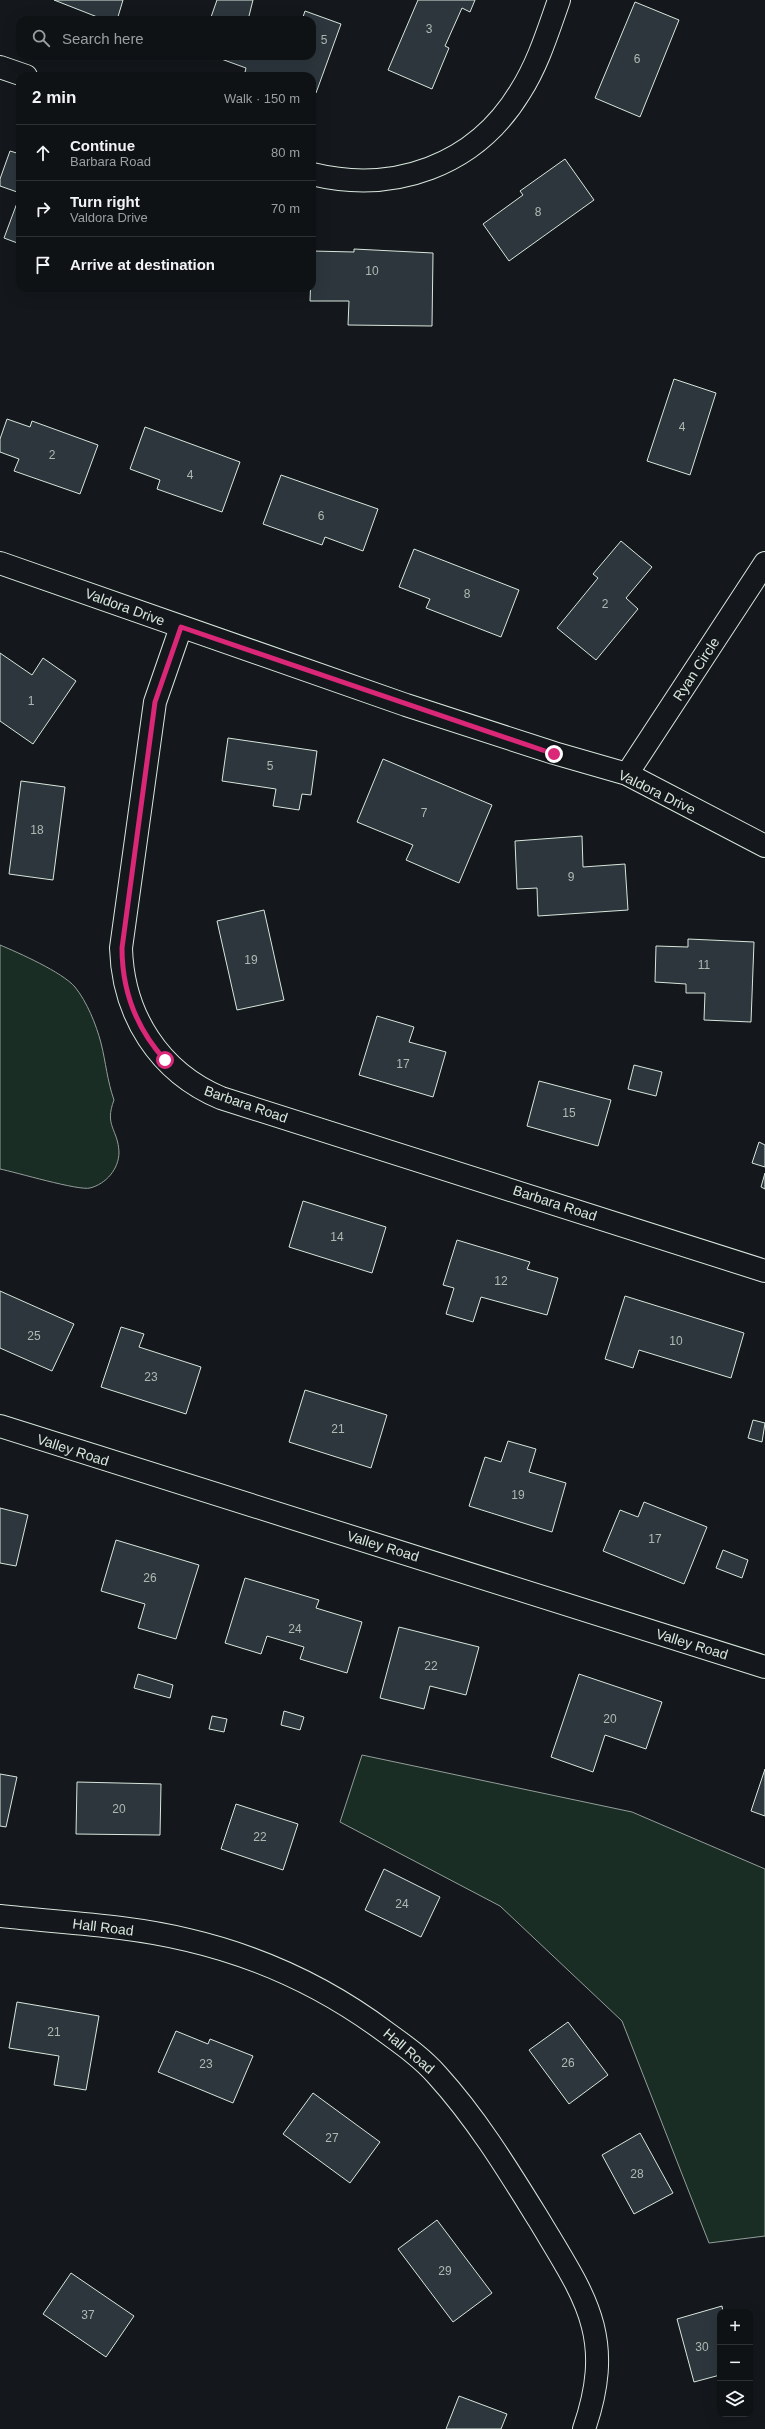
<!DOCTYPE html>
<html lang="en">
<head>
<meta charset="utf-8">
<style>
  body { margin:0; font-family:Arial,sans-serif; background:#1d2022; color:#f1f3f6 }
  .controls { position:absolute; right:12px; bottom:12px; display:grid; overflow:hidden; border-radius:8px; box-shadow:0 4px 16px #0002 }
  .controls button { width:36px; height:36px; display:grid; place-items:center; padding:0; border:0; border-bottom:1px solid #2f3234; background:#0f1215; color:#f1f3f6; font:20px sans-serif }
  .stop { position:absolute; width:12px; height:12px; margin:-9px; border:3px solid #db2777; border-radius:50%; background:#fff }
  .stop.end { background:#db2777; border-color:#fff; box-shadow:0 1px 4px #0008 }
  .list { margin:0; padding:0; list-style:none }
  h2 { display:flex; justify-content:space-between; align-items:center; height:52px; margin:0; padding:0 16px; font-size:17px }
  h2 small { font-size:13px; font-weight:400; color:#9b9ea0 }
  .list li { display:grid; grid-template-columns:26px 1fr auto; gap:12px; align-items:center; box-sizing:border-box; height:56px; padding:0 16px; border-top:1px solid #2f3234 }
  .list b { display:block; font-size:15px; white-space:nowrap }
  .list p { margin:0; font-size:13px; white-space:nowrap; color:#9b9ea0 }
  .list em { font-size:13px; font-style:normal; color:#9b9ea0 }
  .icon { flex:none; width:22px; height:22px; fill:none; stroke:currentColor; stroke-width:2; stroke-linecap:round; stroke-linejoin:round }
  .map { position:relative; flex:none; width:765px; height:2429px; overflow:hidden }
  .search { position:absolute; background:#0f1215; box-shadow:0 4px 16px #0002; left:16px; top:16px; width:300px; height:44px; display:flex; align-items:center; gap:10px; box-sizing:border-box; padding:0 14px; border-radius:12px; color:#9b9ea0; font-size:15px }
  .panel { position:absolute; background:#0f1215; box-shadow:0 4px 16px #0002; left:16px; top:72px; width:300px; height:220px; border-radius:12px }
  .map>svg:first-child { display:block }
  .green { fill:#1a2d24; stroke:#939e99 }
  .building { fill:#2c363c; stroke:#d8e6dc }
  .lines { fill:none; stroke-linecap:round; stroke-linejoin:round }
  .street-casing { stroke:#d8e6dc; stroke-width:24 }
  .street { stroke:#14181c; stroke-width:22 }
  .route { stroke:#db2777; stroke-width:5 }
  .labels { text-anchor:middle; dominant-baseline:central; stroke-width:3; stroke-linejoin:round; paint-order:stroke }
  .number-label { font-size:12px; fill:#adbab4 }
  .street-label { font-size:14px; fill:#d8e6dc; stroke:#14181c }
</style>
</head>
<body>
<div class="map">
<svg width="765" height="2429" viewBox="0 0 765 2429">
  <rect width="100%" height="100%" fill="#14181c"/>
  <path class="green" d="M 0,945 C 19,953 62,972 75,987 C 87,1002 96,1024 101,1043 C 106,1063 107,1080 114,1100 C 104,1126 118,1129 119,1152 C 119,1169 106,1184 90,1188 C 79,1191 15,1172 0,1169 Z
    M 362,1755 L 632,1812 L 765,1869 L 765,2236 L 709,2243 L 622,2021 L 500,1906 L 340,1822 Z"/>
  <path class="building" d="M 54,0 L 123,0 L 117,20 L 105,20 Z
    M 217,0 L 253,0 L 248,20 L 210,20 Z
    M 418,0 L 475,0 L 470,12 L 462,8 L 445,46 L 449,48 L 432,89 L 388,70 Z
    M 635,2 L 679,20 L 640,117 L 595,98 Z
    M 305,11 L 341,24 L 316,93 L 312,92 L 312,76 L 256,76 L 245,72 L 246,68 L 213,56 L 312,56 L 312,20 L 302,20 Z
    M 10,151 L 20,154 L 20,193 L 0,186 L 0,179 Z
    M 565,159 L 594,200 L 509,261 L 483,224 L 523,195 L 520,191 Z
    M 20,195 L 20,244 L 4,238 Z
    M 354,249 L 433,253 L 432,326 L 348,325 L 349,301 L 310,301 L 312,251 L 354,252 Z
    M 674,379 L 716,393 L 690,475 L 647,461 Z
    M 7,419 L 30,427 L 32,421 L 98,445 L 80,494 L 14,471 L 19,459 L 0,452 L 0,439 Z
    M 145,427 L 240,462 L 222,512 L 157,489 L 160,480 L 130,469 Z
    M 281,475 L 378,509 L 363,551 L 325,537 L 322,545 L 263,524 Z
    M 621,541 L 652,567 L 626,598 L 638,609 L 596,660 L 557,628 L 598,578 L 593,574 Z
    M 414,549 L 519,590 L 501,637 L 426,608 L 430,599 L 399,587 Z
    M 0,653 L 32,675 L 43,658 L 76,681 L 33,744 L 0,721 Z
    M 228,738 L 317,751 L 311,795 L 302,794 L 299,810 L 273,806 L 276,789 L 222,781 Z
    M 383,759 L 492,805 L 459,883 L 406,860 L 413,845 L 357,822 Z
    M 21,781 L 65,787 L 53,880 L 9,874 Z
    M 582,836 L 583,867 L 625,864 L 628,910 L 538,916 L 537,888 L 517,889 L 515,841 Z
    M 264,910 L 284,1000 L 237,1010 L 217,921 Z
    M 688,939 L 754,942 L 751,1022 L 704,1020 L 705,993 L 686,993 L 686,984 L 655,982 L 656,946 L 688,947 Z
    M 377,1016 L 414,1027 L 409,1042 L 446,1052 L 433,1097 L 359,1075 Z
    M 634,1065 L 662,1072 L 656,1096 L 628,1089 Z
    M 539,1081 L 611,1100 L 598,1146 L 527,1126 Z
    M 759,1142 L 765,1145 L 765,1167 L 752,1163 Z
    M 765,1173 L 765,1189 L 761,1187 Z
    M 303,1201 L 386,1227 L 372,1273 L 289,1247 Z
    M 457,1240 L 530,1262 L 527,1269 L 558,1278 L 547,1315 L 481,1297 L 473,1322 L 446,1314 L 454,1288 L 443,1285 Z
    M 0,1291 L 74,1324 L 52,1371 L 0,1348 Z
    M 625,1296 L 744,1333 L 731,1378 L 639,1350 L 633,1368 L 605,1359 Z
    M 121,1327 L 144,1334 L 139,1347 L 201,1367 L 186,1414 L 101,1387 Z
    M 305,1390 L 387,1415 L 371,1468 L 289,1442 Z
    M 753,1420 L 765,1423 L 762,1442 L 748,1438 Z
    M 508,1441 L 536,1449 L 529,1472 L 566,1483 L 552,1532 L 469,1506 L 485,1457 L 501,1462 Z
    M 644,1502 L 707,1527 L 684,1584 L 603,1551 L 620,1510 L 638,1517 Z
    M 0,1508 L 28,1515 L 16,1566 L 0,1563 Z
    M 116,1540 L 199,1565 L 176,1639 L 138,1628 L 145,1604 L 101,1591 Z
    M 723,1550 L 748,1560 L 742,1578 L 716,1568 Z
    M 245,1578 L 319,1600 L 316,1608 L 362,1622 L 347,1673 L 300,1659 L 304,1647 L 267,1636 L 261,1654 L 225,1643 Z
    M 399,1627 L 479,1647 L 466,1695 L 430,1686 L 424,1709 L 380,1698 Z
    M 138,1674 L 173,1685 L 170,1698 L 134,1688 Z
    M 579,1674 L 662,1702 L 646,1749 L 605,1735 L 593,1772 L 551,1757 Z
    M 284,1711 L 304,1717 L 300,1730 L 281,1725 Z
    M 212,1716 L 227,1719 L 224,1732 L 209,1729 Z
    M 765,1769 L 765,1816 L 751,1811 Z
    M 0,1774 L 17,1777 L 6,1827 L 0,1826 Z
    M 77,1782 L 161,1784 L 160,1835 L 76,1834 Z
    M 236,1804 L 298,1824 L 283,1870 L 221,1849 Z
    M 384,1869 L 440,1897 L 421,1937 L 365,1910 Z
    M 17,2002 L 99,2016 L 86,2090 L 54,2085 L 59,2056 L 9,2048 Z
    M 568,2022 L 608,2075 L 569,2104 L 529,2050 Z
    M 176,2031 L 208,2044 L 210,2039 L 253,2056 L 233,2103 L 158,2072 Z
    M 313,2093 L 380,2142 L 350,2183 L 283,2134 Z
    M 640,2133 L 673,2193 L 634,2214 L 602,2155 Z
    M 437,2220 L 492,2293 L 453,2322 L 398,2249 Z
    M 71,2273 L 134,2316 L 106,2357 L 43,2314 Z
    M 722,2306 L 723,2312 L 720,2312 L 720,2375 L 694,2382 L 677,2319 Z
    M 459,2396 L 507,2414 L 501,2429 L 446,2429 Z"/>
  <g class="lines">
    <defs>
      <path id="street" d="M 0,67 L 26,76
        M 312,174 C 394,194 475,166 520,92 C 538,64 548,31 559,0
        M 0,563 L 406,705 L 554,753 L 627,774 L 765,846
        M 181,627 L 155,702 L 121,948 C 123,1015 159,1072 221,1098 L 765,1271
        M 627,774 L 765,563
        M 0,1426 L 765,1667
        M 0,1916 C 63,1923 127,1925 188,1940 C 261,1957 327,1988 387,2033 C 405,2046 423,2059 437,2075 C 477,2119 508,2170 539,2220 C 585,2297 616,2336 584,2429"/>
    </defs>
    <use href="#street" class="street-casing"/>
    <use href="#street" class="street"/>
  </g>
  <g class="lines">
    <path class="route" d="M 165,1060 C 136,1028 122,991 122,948 L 155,702 L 181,627 L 554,754"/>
  </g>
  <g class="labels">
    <g class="number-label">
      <text x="429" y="29">3</text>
      <text x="324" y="40">5</text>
      <text x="637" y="59">6</text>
      <text x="538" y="212">8</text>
      <text x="372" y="271">10</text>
      <text x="682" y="427">4</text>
      <text x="52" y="455">2</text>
      <text x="190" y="475">4</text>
      <text x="321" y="516">6</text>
      <text x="467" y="594">8</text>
      <text x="605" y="604">2</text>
      <text x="31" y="701">1</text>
      <text x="270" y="766">5</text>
      <text x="424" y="813">7</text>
      <text x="37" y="830">18</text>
      <text x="571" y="877">9</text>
      <text x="251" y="960">19</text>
      <text x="704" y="965">11</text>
      <text x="403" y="1064">17</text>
      <text x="569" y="1113">15</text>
      <text x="337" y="1237">14</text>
      <text x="501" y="1281">12</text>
      <text x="34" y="1336">25</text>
      <text x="676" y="1341">10</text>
      <text x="151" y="1377">23</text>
      <text x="338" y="1429">21</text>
      <text x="518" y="1495">19</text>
      <text x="655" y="1539">17</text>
      <text x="150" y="1578">26</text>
      <text x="295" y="1629">24</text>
      <text x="431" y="1666">22</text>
      <text x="610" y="1719">20</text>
      <text x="119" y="1809">20</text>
      <text x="260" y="1837">22</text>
      <text x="402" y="1904">24</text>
      <text x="54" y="2032">21</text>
      <text x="568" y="2063">26</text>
      <text x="206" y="2064">23</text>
      <text x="332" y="2138">27</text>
      <text x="637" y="2174">28</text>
      <text x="445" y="2271">29</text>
      <text x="88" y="2315">37</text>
      <text x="702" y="2347">30</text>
    </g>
    <g class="street-label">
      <text transform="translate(125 607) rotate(20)">Valdora Drive</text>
      <text transform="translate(696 669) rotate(-57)">Ryan Circle</text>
      <text transform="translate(657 792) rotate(26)">Valdora Drive</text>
      <text transform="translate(246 1104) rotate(19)">Barbara Road</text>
      <text transform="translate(555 1203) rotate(18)">Barbara Road</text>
      <text transform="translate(73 1450) rotate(18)">Valley Road</text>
      <text transform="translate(383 1546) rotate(17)">Valley Road</text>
      <text transform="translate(692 1644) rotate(17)">Valley Road</text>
      <text transform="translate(103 1927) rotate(7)">Hall Road</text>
      <text transform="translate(409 2051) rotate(40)">Hall Road</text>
    </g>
  </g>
</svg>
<div class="controls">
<button>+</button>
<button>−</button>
<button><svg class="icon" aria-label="layers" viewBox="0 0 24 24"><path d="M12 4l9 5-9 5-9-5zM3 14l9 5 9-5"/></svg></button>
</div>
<div class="stop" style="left:165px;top:1060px"></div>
<div class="stop end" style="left:554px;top:754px"></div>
<div class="search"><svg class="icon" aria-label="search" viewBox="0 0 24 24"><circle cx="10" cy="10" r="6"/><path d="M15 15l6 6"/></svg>Search here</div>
<section class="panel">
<h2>2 min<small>Walk · 150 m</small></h2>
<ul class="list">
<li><svg class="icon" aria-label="ahead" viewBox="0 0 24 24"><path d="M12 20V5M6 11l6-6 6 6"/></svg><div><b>Continue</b><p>Barbara Road</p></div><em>80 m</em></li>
<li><svg class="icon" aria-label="right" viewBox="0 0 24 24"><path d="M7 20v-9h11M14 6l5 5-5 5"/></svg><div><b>Turn right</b><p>Valdora Drive</p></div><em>70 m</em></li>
<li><svg class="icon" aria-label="arrive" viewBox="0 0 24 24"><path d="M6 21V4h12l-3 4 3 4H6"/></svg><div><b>Arrive at destination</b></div></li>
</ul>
</section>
</div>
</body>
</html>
